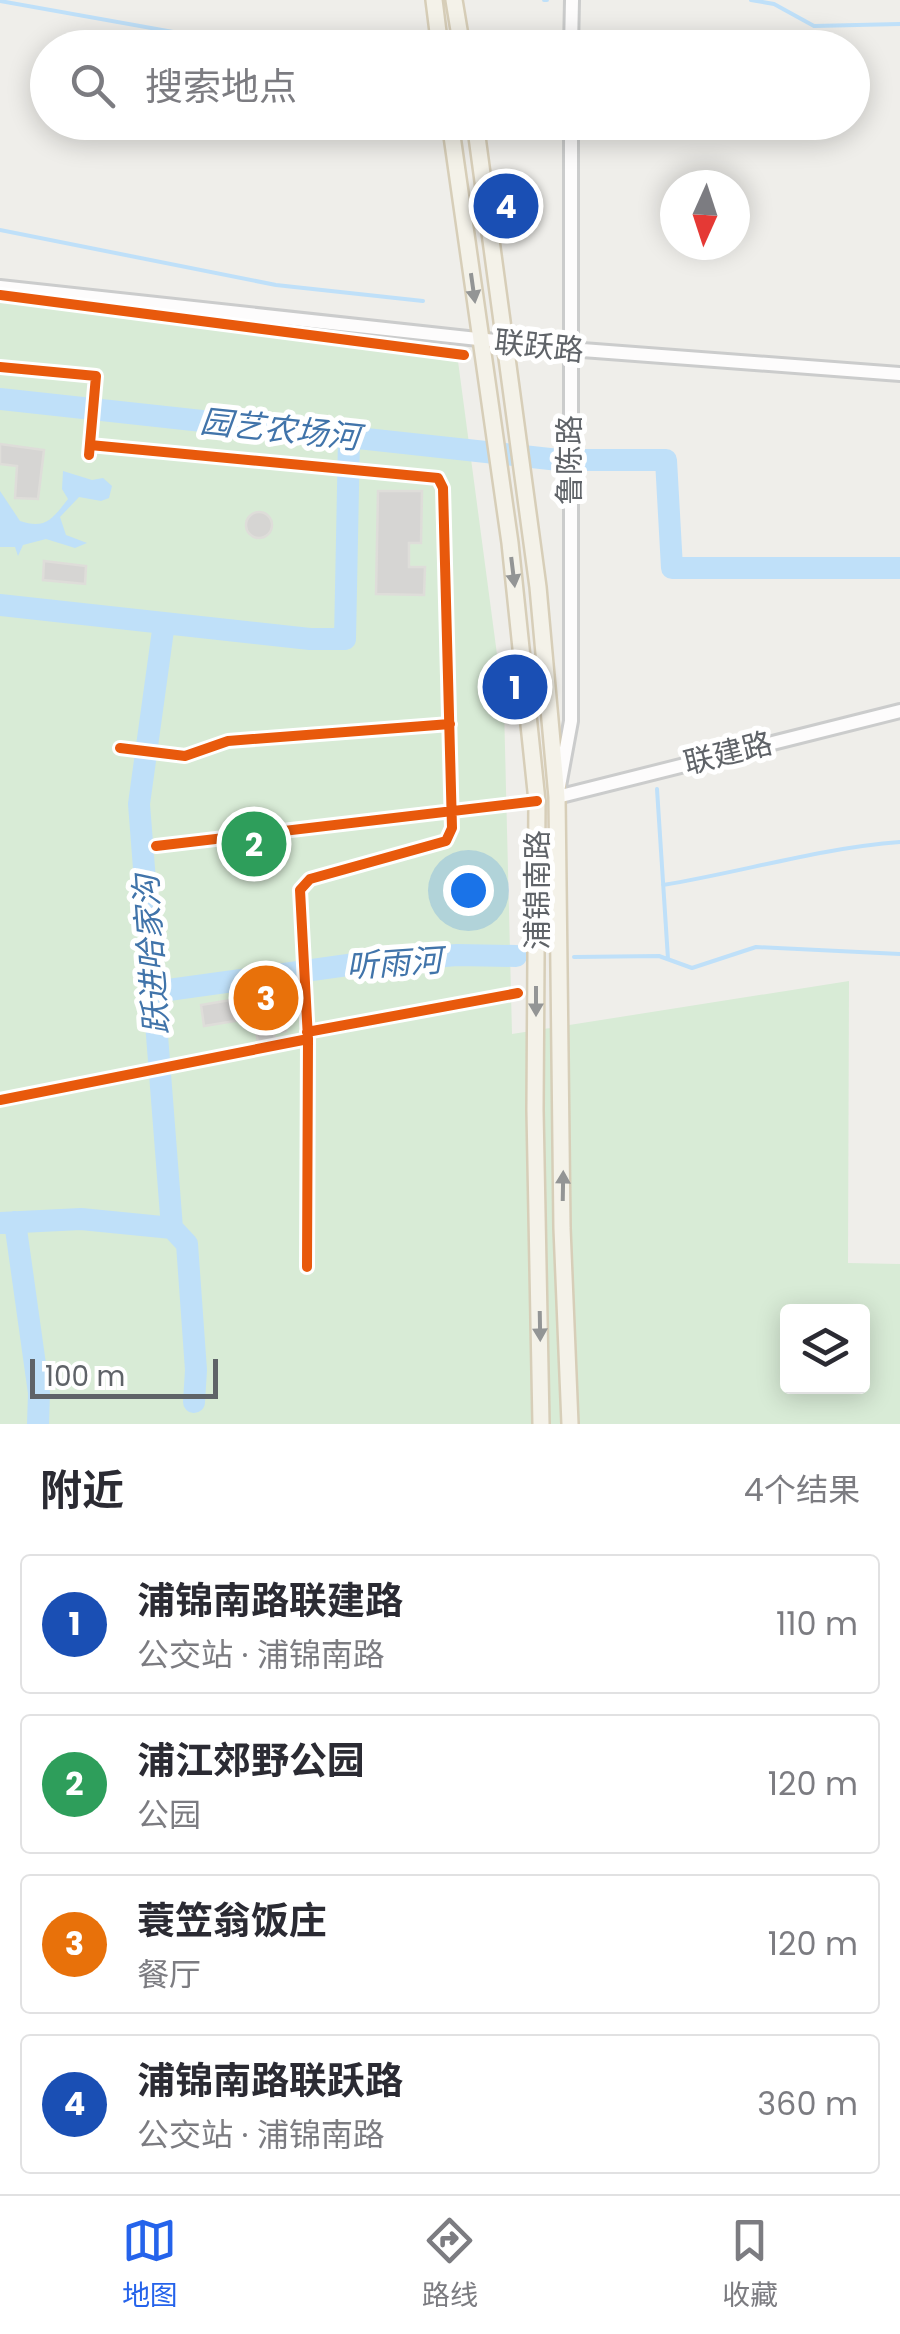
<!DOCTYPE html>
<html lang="zh">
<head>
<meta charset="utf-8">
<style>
  body { margin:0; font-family:Poppins,"Noto Sans SC",sans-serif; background:#f2f2f3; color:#2b2b33 }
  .controls { position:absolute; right:30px; bottom:30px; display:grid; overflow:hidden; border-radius:10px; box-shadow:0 5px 25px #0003 }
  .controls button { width:90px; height:90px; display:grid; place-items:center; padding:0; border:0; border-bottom:2px solid #e1e1e2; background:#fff; color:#2b2b33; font:50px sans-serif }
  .compass { position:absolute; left:660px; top:170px; width:90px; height:90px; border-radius:50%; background:#fff; box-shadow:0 5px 25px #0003; rotate:183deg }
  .scale { position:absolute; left:30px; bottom:25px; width:188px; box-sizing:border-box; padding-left:10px; border:5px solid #5f6368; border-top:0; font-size:28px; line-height:35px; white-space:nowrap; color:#5f6368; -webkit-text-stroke:8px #fff; paint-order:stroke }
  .you { position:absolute; left:468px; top:890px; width:35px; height:35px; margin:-25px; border:8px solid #fff; border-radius:50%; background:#1a73e8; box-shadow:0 0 0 15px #1a73e833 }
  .badge { display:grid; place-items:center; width:65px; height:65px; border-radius:50%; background:#2563eb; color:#fff; font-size:32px; font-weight:700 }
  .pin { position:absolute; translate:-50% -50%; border:5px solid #fff; box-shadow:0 2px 10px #0006 }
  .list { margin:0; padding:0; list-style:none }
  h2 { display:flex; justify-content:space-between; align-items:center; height:130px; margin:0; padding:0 40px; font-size:42px }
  h2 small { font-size:32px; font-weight:400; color:#7c7c81 }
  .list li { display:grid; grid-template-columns:65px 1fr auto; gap:30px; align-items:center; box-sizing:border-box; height:140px; margin:0 20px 20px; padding:0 20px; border:2px solid #e1e1e2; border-radius:10px }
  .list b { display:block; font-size:38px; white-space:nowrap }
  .list p { margin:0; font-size:32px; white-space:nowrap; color:#7c7c81 }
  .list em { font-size:32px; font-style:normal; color:#7c7c81 }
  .icon { flex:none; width:55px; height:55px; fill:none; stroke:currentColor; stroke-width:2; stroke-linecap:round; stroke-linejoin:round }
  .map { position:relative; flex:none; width:900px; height:1424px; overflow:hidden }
  .search { position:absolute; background:#fff; box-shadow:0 5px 25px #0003; left:30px; right:30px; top:30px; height:110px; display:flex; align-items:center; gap:25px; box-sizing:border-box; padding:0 35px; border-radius:55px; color:#7c7c81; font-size:38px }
  .sheet { height:770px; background:#fff }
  nav { display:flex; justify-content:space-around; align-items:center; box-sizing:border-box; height:140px; border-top:2px solid #e1e1e2; background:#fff; font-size:28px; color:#7c7c81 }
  nav a { display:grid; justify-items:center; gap:5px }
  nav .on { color:#2563eb }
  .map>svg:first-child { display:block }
  .green { fill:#d8ebd6; fill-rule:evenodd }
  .water { fill:#bfe0f9 }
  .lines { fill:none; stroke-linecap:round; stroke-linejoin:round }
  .stream { stroke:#bfe0f9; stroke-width:4 }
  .river { stroke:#bfe0f9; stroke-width:22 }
  .building { fill:#d6d5d3; stroke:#deddd9; stroke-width:2.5 }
  .minor-casing { stroke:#cbcccc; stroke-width:18 }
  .major-casing { stroke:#d7ceb8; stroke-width:20 }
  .minor { stroke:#fdfcfc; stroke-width:12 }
  .major { stroke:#f4f2e9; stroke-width:15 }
  .cycleway-casing { stroke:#fff; stroke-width:16 }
  .cycleway { stroke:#e8590c; stroke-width:10 }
  .oneway { fill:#939595 }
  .labels { text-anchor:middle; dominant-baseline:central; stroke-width:10; stroke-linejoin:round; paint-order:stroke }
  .street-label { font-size:30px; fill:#5f6368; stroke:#fff }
  .water-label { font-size:32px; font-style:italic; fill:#4174aa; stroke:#fff }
</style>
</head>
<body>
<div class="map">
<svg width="900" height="1424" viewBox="0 0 900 1424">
  <rect width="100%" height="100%" fill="#efeeea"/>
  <path class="green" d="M 0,294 L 456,346 L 504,707 L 512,1034 L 849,981 L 848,1263 L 900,1264 L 900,1424 L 0,1424 ZM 788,1312 L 862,1312 L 862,1386 L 788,1386 Z"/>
  <path class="water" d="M 63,471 L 92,480 L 103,478 L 112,486 L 109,498 L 101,501 L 79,497 L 60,517 L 66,535 L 87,543 L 75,548 L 46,539 L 23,545 L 18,556 L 15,547 L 0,547 L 0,491 L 20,521 C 46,530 53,518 68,499 L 62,489 Z"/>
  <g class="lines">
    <path class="stream" d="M 544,0 L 547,0
      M 751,0 L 774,4 L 814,26 L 900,24
      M 0,1 L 263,48
      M 0,230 L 276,285 L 423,301
      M 657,789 L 668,959
      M 663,885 C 742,872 820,848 900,842
      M 574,957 L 659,956 L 692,968 L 756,947 L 900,954"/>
    <path class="river" d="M 0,399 L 559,460
      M 580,460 L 666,460 L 672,568 L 900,568
      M 0,605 L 310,639 L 345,639 L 349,438
      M 154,992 L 362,963 L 457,955 L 516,956
      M 15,1222 L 39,1393 L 38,1424
      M 0,1223 L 81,1219 L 172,1228 L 139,804 L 164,623
      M 172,1228 L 187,1244 L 196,1370 L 194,1402"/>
  </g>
  <path class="building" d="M 0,444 L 44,450 L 38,499 L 15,498 L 17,466 L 0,464 Z
    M 378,491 L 422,491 L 421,543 L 409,543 L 409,567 L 425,567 L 424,595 L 376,594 Z
    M246 525a13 13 0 1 1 26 0a13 13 0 1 1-26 0Z
    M 44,561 L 86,566 L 85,584 L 43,580 Z
    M 282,985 L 286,1031 L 274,1032 L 275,1040 L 258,1043 L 253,1010 L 233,1013 L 235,1021 L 204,1026 L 201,1005 L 248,997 L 246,991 Z"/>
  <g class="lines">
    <defs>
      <path id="minor" d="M 571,48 L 572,0
        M 571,122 L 571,721 L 557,797 L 900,711
        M 0,287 L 569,349 L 900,374"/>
      <path id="major" d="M 434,0 L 440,48
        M 454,0 L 462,48
        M 450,122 L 510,543 L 537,801 L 535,1110 L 541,1424
        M 475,122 L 538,587 L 557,797 L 562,1228 L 570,1424"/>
    </defs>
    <use href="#minor" class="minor-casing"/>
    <use href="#major" class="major-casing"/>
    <use href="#minor" class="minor"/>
    <use href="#major" class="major"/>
    <defs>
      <path id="cycleway" d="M 0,295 L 464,355
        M 0,367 L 96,376 L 89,455
        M 90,445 L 438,478 L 443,488 L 452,828 L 446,841 L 310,879 L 300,890 L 308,1039 L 307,1267
        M 120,748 L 185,756 L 228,741 L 450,724
        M 156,846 L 537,801
        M 307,1032 L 518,993
        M 0,1100 L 308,1039"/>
    </defs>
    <use href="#cycleway" class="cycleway-casing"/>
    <use href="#cycleway" class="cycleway"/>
  </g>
  <defs><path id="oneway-solid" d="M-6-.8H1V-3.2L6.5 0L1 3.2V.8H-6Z" transform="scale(2.5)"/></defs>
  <g class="oneway">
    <use href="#oneway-solid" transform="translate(473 288) rotate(82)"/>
    <use href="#oneway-solid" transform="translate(513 572) rotate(83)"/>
    <use href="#oneway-solid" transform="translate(536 1001) rotate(90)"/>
    <use href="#oneway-solid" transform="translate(563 1186) rotate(-89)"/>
    <use href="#oneway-solid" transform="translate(540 1326) rotate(89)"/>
  </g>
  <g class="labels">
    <g class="street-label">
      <text transform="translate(539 346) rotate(6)">联跃路</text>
      <text transform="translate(569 460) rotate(-90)">鲁陈路</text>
      <text transform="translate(728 753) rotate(-14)">联建路</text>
      <text transform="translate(537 890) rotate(-90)">浦锦南路</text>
    </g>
    <g class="water-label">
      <text transform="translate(280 429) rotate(6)">园艺农场河</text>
      <text transform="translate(151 955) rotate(-94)">跃进哈家沟</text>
      <text transform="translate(394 963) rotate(-4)">听雨河</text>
    </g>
  </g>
</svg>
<div class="controls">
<button><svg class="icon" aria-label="layers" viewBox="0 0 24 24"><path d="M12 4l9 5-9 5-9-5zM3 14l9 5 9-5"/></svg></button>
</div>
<svg class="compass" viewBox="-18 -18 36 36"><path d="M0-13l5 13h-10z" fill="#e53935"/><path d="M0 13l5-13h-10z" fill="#7c7c81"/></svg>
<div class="scale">100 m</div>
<div class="you"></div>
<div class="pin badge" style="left:515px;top:687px;background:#1a4fb4">1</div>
<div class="pin badge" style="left:254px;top:844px;background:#2e9e5b">2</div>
<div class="pin badge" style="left:266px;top:998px;background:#e8710a">3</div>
<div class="pin badge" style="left:506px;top:206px;background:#1a4fb4">4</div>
<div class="search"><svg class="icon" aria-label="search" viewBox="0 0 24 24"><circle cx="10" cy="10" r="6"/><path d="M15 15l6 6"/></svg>搜索地点</div>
</div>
<section class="sheet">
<h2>附近<small>4个结果</small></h2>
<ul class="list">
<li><span class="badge" style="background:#1a4fb4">1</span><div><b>浦锦南路联建路</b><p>公交站 · 浦锦南路</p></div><em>110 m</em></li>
<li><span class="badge" style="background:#2e9e5b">2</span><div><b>浦江郊野公园</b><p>公园</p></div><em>120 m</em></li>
<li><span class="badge" style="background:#e8710a">3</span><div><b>蓑笠翁饭庄</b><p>餐厅</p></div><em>120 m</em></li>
<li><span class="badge" style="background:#1a4fb4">4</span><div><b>浦锦南路联跃路</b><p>公交站 · 浦锦南路</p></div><em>360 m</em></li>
</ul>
</section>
<nav>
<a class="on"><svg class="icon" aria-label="map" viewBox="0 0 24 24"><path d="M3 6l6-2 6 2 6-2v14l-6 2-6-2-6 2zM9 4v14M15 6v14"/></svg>地图</a>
<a><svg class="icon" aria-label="directions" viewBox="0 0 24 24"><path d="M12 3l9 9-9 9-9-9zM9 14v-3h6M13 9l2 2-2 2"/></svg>路线</a>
<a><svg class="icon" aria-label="saved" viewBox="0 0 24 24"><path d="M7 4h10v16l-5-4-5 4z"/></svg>收藏</a>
</nav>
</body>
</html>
